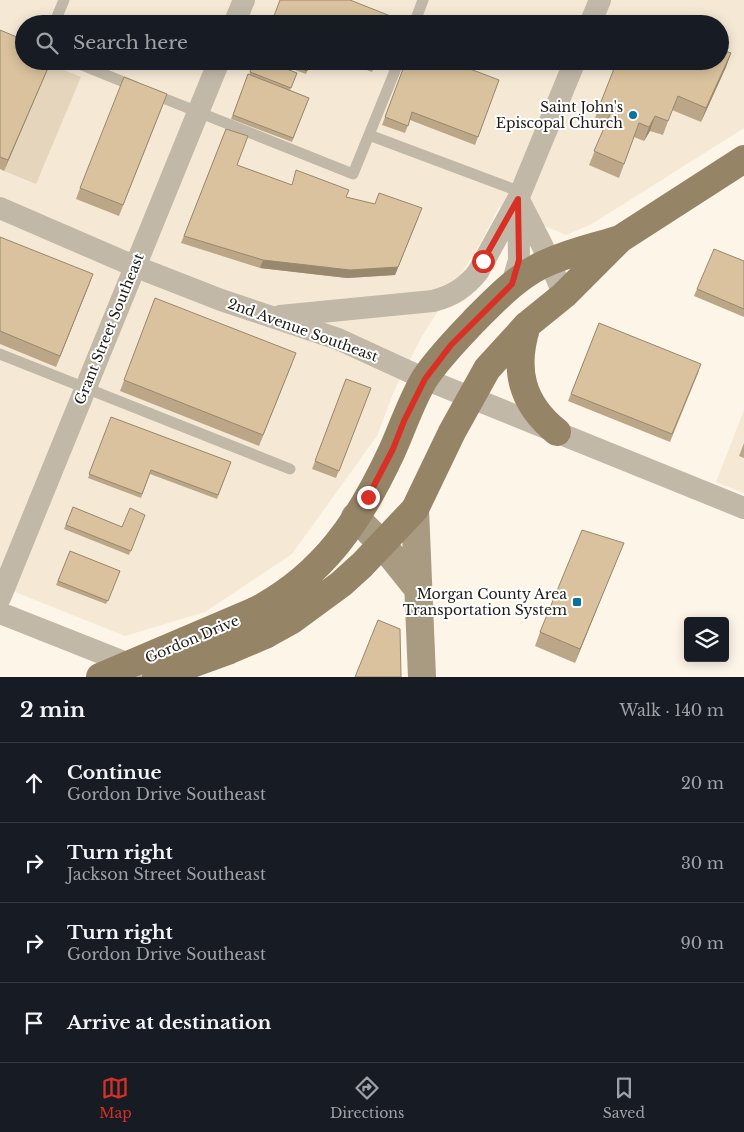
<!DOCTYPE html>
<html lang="en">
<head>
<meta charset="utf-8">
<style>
  body { margin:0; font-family:"Libre Baskerville",serif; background:#20242c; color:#f1f3f6 }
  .controls { position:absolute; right:15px; bottom:15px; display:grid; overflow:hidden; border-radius:5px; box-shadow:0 2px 12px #0003 }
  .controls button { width:45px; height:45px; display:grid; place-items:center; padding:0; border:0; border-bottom:1px solid #363941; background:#171b24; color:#f1f3f6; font:25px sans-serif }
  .stop { position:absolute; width:15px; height:15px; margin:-11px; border:4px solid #d93025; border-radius:50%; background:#fff }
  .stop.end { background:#d93025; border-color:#fff; box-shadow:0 1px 5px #0008 }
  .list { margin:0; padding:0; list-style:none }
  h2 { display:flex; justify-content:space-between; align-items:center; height:65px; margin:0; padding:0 20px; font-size:21px }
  h2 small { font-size:16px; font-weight:400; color:#9ea1a6 }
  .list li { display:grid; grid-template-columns:32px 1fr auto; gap:15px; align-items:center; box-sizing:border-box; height:80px; padding:0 20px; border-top:1px solid #363941 }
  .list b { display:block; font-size:19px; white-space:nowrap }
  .list p { margin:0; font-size:16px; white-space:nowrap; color:#9ea1a6 }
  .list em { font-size:16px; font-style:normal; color:#9ea1a6 }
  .icon { flex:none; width:28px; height:28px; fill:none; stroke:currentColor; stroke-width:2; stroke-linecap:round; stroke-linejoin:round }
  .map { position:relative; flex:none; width:744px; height:677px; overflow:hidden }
  .search { position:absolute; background:#171b24; box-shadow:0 2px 12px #0003; left:15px; right:15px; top:15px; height:55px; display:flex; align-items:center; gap:12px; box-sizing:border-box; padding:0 18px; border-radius:28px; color:#9ea1a6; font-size:19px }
  .sheet { height:385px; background:#171b24 }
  nav { display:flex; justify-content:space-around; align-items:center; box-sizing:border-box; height:70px; border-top:1px solid #363941; background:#171b24; font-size:14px; color:#9ea1a6 }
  nav a { display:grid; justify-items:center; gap:2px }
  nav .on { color:#d93025 }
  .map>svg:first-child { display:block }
  .built { fill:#f5e9d6; fill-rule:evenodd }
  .green { fill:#e4d5bc }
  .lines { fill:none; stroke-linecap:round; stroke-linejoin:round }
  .lane { stroke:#c2b8a8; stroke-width:11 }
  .street { stroke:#c2b8a8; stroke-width:22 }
  .secondary { stroke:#a99a82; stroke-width:28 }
  .primary { stroke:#968467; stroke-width:28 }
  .primary-bridge { stroke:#968467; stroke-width:28 }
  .wall { fill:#bba787 }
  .shaded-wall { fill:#98886e }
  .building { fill:#d9c29d; stroke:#98886e }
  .route { stroke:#d93025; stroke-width:6 }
  .poi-dot { fill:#07739e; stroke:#fff; stroke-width:2 }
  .labels { text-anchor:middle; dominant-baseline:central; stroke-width:4; stroke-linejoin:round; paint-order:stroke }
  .poi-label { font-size:14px; fill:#1e1b17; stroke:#fff; text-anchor:end }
  .street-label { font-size:14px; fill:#1e1b17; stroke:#fff }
</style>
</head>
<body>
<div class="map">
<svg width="744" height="677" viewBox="0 0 744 677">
  <rect width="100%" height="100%" fill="#fdf5e8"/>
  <path class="built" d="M 0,0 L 744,0 L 744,128 L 592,224 L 566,235 L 499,207 L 480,244 L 421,338 L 394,391 L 377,436 L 292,554 L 205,612 L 125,636 L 0,586 ZM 24,24 L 720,24 L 720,61 L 24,61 Z
    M 744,410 L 744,493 L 716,482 Z"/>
  <path class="green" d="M 50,64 L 81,77 L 36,184 L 4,171 Z"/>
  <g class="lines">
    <path class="lane" d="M 54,24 L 64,0
      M 414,24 L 423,0
      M 72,61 L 136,87
      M 153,94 L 353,174 L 399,61
      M 369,135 L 521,192
      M 0,354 L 290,469"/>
    <path class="street" d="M 234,24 L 244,0
      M 590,24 L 600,0
      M 520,202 L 542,245 L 564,295
      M 0,208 L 134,266 L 221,300 L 338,339 L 425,379 L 744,508
      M 512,284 L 519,260 L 518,199 L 575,61
      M 280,316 L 433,301 C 453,296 466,287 478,272 L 518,199
      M 0,598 L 219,61
      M 0,613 L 139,668"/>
    <path class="secondary" d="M 415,509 L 422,677
      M 355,517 L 382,544 L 418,589"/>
    <path class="primary" d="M 527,325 C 513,369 521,403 557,432
      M 255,611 C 324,575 360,520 392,451 C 403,427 411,401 425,378 C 439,357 457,339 474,321 C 497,298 520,273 551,261 C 572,252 594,247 616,240
      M 265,635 L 292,620 L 341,584 L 362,565 L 415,509 L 452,432 L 487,369 L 527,325 L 564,295 L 620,239 L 744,159"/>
    <path class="primary-bridge" d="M 100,677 L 255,611
      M 156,677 L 230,650 L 265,635"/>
  </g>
  <path class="wall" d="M 0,30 L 51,61 L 4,171 L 0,169 Z
    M 731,53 L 726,67 L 701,122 L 672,110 L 663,135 L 650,131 L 644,141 L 634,137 L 619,178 L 589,165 L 605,126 L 594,121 L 599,107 Z
    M 254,61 L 297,73 L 290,90 L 309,98 L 292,142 L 231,119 L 248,74 L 249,75 Z
    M 271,61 L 311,61 L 306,74 Z
    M 345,61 L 376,61 L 372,72 Z
    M 406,61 L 499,80 L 475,145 L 410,120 L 405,133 L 382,125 Z
    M 163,105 L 119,216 L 76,199 L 80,188 Z
    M 226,129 L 237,165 L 291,185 L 347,197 L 419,216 L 395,275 L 347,278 L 260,268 L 181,243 Z
    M 0,237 L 89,285 L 56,367 L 0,344 Z
    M 744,261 L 744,317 L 694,296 L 697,289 Z
    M 155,298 L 292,364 L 259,446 L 120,391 Z
    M 599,323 L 699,371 L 670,442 L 568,401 Z
    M 346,379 L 371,388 L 336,478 L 312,469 Z
    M 111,417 L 231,462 L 217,499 L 150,474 L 141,498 L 88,478 Z
    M 744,443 L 744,458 L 739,456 Z
    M 73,507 L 122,527 L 145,515 L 129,555 L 64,529 Z
    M 70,551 L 120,571 L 106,604 L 56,585 Z
    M 618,557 L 575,663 L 535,646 L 540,632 Z"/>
  <path class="shaded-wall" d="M 731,53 L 726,67 L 701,122 L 706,108 Z
    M 51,61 L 50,64 L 4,171 L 8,160 Z
    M 655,116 L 650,131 L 644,141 L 649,127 Z
    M 419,216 L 395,275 L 347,278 L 260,268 L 263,260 Z
    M 93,274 L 89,285 L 56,367 L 60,356 Z
    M 624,543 L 618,557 L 575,663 L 580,649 Z"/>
  <path class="building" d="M 280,0 L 350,0 L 393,17 L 391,24 L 271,24 Z
    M 0,30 L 24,40 L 24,61 L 51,61 L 8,160 L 0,157 Z
    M 720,49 L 731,53 L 706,108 L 678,96 L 668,121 L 655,116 L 649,127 L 639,123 L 624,164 L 594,151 L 611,112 L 599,107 L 617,61 L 720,61 Z
    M 254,61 L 266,61 L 297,73 L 291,88 L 250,72 Z
    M 282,61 L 311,61 L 307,71 Z
    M 356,61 L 376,61 L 373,68 Z
    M 406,61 L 449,61 L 499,80 L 478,137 L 412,112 L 408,126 L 385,117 Z
    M 248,74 L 309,98 L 293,138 L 233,115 Z
    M 124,77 L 167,94 L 123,205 L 80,188 Z
    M 226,129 L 248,136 L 237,165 L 292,185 L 296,170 L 349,190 L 346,197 L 375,204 L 379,193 L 422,208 L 398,267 L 350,270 L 263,260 L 184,236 Z
    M 0,237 L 93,274 L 60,356 L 0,331 Z
    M 714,249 L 744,261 L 744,309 L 697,289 Z
    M 155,298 L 296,353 L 263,435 L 124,380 Z
    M 599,323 L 701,364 L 672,434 L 571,394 Z
    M 346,379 L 371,388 L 339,471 L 315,461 Z
    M 111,417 L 231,462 L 218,495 L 151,470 L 142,494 L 89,474 Z
    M 73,507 L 122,527 L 130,508 L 145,515 L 131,551 L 66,525 Z
    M 582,530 L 624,543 L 580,649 L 540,632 Z
    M 70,551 L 120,571 L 108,601 L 58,581 Z
    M 378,620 L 400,629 L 401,677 L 355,677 Z"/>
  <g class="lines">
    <path class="route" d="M 368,497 L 393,449 L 404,421 L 425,379 L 451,345 L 512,284 L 519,260 L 518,199 L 483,261"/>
  </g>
  <g class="poi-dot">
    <circle cx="633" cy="115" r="5"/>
    <rect x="572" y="597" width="10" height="10" rx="2.5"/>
  </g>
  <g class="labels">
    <g class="poi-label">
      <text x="623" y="107">Saint John's<tspan x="623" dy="16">Episcopal Church</tspan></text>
      <text x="567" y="594">Morgan County Area<tspan x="567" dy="16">Transportation System</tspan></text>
    </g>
    <g class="street-label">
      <text transform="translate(109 329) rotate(-68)">Grant Street Southeast</text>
      <text transform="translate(303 330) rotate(20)">2nd Avenue Southeast</text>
      <text transform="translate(192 639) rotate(-23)">Gordon Drive</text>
    </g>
  </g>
</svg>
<div class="controls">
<button><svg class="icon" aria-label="layers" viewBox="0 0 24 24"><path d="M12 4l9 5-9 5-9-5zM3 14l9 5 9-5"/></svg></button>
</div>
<div class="stop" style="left:483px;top:261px"></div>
<div class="stop end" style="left:368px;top:497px"></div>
<div class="search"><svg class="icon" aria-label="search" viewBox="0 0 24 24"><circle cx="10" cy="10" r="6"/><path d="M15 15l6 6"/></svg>Search here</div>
</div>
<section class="sheet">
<h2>2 min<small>Walk · 140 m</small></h2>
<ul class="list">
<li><svg class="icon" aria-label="ahead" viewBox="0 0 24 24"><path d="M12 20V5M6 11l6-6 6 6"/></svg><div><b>Continue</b><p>Gordon Drive Southeast</p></div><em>20 m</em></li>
<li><svg class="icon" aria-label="right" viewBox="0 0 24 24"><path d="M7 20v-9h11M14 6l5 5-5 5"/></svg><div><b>Turn right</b><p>Jackson Street Southeast</p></div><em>30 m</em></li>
<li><svg class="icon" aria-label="right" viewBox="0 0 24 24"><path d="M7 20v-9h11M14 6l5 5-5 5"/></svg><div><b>Turn right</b><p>Gordon Drive Southeast</p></div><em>90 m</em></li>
<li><svg class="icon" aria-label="arrive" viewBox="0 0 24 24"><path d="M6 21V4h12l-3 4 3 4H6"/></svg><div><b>Arrive at destination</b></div></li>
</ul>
</section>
<nav>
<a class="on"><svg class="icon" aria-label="map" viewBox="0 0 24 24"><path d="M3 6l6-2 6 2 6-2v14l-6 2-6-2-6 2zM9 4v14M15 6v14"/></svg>Map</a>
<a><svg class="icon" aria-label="directions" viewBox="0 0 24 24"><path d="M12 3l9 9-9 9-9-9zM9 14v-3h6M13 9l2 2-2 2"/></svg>Directions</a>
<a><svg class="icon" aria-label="saved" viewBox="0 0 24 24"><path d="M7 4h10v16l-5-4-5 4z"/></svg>Saved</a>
</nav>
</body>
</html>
